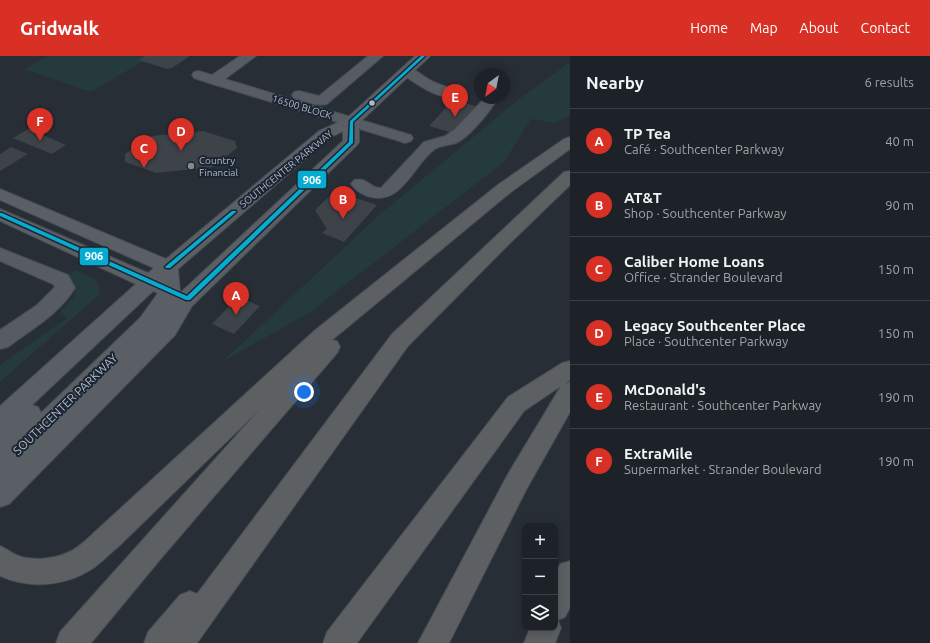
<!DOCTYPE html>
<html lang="en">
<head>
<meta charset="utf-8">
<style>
  body { margin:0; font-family:Ubuntu,sans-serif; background:#2a2f34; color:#f1f3f6 }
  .controls { position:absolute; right:12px; bottom:12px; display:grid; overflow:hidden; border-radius:8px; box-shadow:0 2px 10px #0003 }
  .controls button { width:36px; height:36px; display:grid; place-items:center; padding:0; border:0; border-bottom:1px solid #3b3f45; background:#1d2228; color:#f1f3f6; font:20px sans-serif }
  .compass { position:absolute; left:474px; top:12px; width:36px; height:36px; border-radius:50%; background:#1d2228; box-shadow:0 2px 10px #0003; rotate:212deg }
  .you { position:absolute; left:304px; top:336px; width:14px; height:14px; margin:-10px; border:3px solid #fff; border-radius:50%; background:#1a73e8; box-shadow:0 0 0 6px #1a73e833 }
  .badge { display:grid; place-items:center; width:26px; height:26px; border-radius:50%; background:#d93025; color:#fff; font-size:13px; font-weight:700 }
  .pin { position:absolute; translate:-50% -33px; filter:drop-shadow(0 1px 2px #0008) }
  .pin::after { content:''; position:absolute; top:21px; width:14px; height:12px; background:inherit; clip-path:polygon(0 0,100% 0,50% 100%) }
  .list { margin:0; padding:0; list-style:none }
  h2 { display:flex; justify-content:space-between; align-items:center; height:52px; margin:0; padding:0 16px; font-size:17px }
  h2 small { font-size:13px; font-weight:400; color:#a0a4a8 }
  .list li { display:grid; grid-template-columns:26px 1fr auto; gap:12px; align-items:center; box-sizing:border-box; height:64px; padding:0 16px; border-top:1px solid #3b3f45 }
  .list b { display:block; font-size:15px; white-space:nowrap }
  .list p { margin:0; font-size:13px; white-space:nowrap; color:#a0a4a8 }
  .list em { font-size:13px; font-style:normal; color:#a0a4a8 }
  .icon { flex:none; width:22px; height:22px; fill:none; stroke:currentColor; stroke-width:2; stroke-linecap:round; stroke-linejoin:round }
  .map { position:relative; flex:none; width:570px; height:587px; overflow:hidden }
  header { display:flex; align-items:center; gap:24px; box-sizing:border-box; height:56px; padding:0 20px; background:#d93025; color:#fff }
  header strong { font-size:19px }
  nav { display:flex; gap:22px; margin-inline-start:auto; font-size:14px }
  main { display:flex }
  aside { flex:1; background:#1d2228 }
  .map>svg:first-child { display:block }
  .green { fill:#243a3c }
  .building { fill:#3d4349 }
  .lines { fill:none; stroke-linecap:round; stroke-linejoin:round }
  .minor-casing { stroke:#454a51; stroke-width:2 }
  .major-casing { stroke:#454b53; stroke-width:2 }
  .highway-casing { stroke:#444a51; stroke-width:2 }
  .minor { fill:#575c64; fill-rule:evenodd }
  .major { fill:#5a5f66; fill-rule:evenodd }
  .highway { fill:#5d6063; fill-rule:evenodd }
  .bus-1-casing { stroke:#1b2531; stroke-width:3 }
  .bus-1 { fill:#06acd0; fill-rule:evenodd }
  .bus-dot { fill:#b1bbc8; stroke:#1b2531; stroke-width:1.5 }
  .poi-dot { fill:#818a95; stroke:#1b2531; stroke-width:1.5 }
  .labels { text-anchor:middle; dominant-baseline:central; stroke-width:4; stroke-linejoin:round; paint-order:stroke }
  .far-street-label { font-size:10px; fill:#b1bbc8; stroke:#1b2531 }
  .far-poi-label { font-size:10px; fill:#b1bbc8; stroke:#1b2531; text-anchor:start }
  .street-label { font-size:12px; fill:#b1bbc8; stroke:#1b2531 }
  .line-badge { stroke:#1b2531; stroke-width:1.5 }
  .badge-label { font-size:11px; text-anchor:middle; font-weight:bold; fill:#fff }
</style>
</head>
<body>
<header>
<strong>Gridwalk</strong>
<nav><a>Home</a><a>Map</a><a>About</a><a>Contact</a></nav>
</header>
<main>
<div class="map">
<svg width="570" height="587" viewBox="0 0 570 587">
  <rect width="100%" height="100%" fill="#272e36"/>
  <path class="green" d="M 48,0 L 152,0 L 91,36 L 24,13 Z
    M 570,6 L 570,59 L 555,67 L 531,63 L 504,106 L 309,257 L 222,306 L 378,160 L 519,43 Z
    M 75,214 L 95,223 L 99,231 L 99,239 L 0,326 L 0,309 L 67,262 L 60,255 L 73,242 L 76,236 L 73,230 L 64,222 Z"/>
  <path class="building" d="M 144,0 L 190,0 L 172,12 L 167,13 L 139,4 Z
    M 453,44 L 479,51 L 456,78 L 429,70 Z
    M 35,69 L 50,75 L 43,79 L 66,89 L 52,98 L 13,82 Z
    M 203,75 L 235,85 L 237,92 L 213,111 L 156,117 L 125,106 L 125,98 L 152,80 Z
    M 11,91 L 28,98 L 0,115 L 0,98 Z
    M 335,135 L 377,149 L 344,186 L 322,177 L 327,173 L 315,154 Z
    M 238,241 L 260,250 L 234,278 L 212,268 Z"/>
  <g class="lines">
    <defs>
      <path id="minor" d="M 240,0 L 256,0 L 225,23 L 411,79 L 413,82 L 411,85 L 405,87 L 399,85 L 209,27 L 194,22 L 192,19 L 194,16 L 199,15 L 212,19 Z
        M 368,0 L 383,0 L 327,48 C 317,51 304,45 294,42 L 292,39 L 294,36 L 299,35 L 319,40 Z
        M 407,11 C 418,14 426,23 436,27 C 442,30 452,31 456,37 L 454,40 C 438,44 415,27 402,18 L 400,15 L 402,12 Z
        M 487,44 L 492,45 L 494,48 C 487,59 468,82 456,87 C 450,89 441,89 435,93 C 414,108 402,149 371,141 C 362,139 356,135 351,128 L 354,124 C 368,121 369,132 381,132 L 424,86 L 445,80 L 454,74 L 482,45 Z
        M 0,192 L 68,219 L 75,232 C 59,258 32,273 8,291 L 0,293 L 0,274 L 37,249 L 55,231 L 53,228 L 0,205 Z"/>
      <path id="major" d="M 415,0 L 430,0 L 359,67 L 359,86 L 357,89 L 192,250 L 175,279 L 9,448 L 0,451 L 0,350 L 136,228 L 0,165 L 0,153 L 148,217 L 154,212 L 0,144 L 0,133 L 166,203 L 319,75 L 346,63 ZM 343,75 L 343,85 L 177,240 L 180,235 L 178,213 L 331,81 ZM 153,235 L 158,237 L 140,262 L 41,357 L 38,351 L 32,349 Z"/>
      <path id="highway" d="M 570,81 L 570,93 L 511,136 L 332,284 L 337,285 L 340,291 L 337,297 L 163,500 L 91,587 L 56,587 L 60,576 L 260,353 L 118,491 C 109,498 101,507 92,513 C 64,531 29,533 0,520 L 0,490 C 7,493 13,498 19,500 C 33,505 55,503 69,496 C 80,491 89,481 98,473 L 314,275 L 499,128 L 564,83 Z
        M 570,115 L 570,129 L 508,189 L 408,290 L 197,587 L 144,587 L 148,576 L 180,539 L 190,535 L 197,538 L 392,278 L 564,116 Z
        M 570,305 L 570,324 L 565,328 L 570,326 L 570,356 L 526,434 L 449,587 L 418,587 L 508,418 L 561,330 L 524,355 L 357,587 L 323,587 L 327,576 L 508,341 L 562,307 Z
        M 570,505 L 570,551 L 565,561 L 558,564 L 561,572 L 555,587 L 524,587 L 530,572 L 555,572 L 555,519 L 560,508 Z"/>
    </defs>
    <use href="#minor" class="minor-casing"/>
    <use href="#major" class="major-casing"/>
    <use href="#highway" class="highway-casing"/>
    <use href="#minor" class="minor"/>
    <use href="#major" class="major"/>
    <use href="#highway" class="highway"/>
    <defs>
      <path id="bus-1" d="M 421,0 L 425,0 L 353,66 L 353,87 L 190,244 L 186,244 L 0,160 L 0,157 L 2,157 L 187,240 L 349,86 L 350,65 Z
        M 232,155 L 236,155 L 236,156 L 170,212 L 166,212 L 165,211 L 166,210 Z"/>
    </defs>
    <use href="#bus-1" class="bus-1-casing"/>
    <use href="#bus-1" class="bus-1"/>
  </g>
  <circle class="bus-dot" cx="372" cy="47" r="3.5"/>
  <circle class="poi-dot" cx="191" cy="110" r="4"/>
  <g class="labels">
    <g class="far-street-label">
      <text transform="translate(302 51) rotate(17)">16500 BLOCK</text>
      <text transform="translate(286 113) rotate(-39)">SOUTHCENTER PARKWAY</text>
    </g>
    <g class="far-poi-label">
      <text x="199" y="104">Country<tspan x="199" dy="12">Financial</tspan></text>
    </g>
    <g class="street-label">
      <text transform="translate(65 348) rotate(-44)">SOUTHCENTER PARKWAY</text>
    </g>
  </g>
  <g class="line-badge">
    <rect x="297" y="114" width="30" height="19" rx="4" fill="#06acd0"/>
    <rect x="79" y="191" width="30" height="19" rx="4" fill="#06acd0"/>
  </g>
  <g class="badge-label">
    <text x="312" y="128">906</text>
    <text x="94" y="204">906</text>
  </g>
</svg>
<div class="controls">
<button>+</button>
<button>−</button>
<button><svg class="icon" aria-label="layers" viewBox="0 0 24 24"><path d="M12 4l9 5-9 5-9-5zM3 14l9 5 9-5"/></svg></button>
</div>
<svg class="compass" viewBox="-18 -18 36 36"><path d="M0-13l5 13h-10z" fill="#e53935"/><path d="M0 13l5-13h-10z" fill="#a0a4a8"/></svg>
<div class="you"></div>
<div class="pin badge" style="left:236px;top:259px">A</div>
<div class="pin badge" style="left:343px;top:163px">B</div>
<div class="pin badge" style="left:144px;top:112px">C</div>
<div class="pin badge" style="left:181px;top:95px">D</div>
<div class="pin badge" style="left:455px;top:61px">E</div>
<div class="pin badge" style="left:40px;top:85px">F</div>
</div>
<aside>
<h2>Nearby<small>6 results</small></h2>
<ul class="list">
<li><span class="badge">A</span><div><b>TP Tea</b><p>Café · Southcenter Parkway</p></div><em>40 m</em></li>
<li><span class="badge">B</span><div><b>AT&amp;T</b><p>Shop · Southcenter Parkway</p></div><em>90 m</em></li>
<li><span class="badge">C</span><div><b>Caliber Home Loans</b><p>Office · Strander Boulevard</p></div><em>150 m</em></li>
<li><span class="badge">D</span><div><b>Legacy Southcenter Place</b><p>Place · Southcenter Parkway</p></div><em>150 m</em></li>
<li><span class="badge">E</span><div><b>McDonald's</b><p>Restaurant · Southcenter Parkway</p></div><em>190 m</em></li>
<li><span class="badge">F</span><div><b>ExtraMile</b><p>Supermarket · Strander Boulevard</p></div><em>190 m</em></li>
</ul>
</aside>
</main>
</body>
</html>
